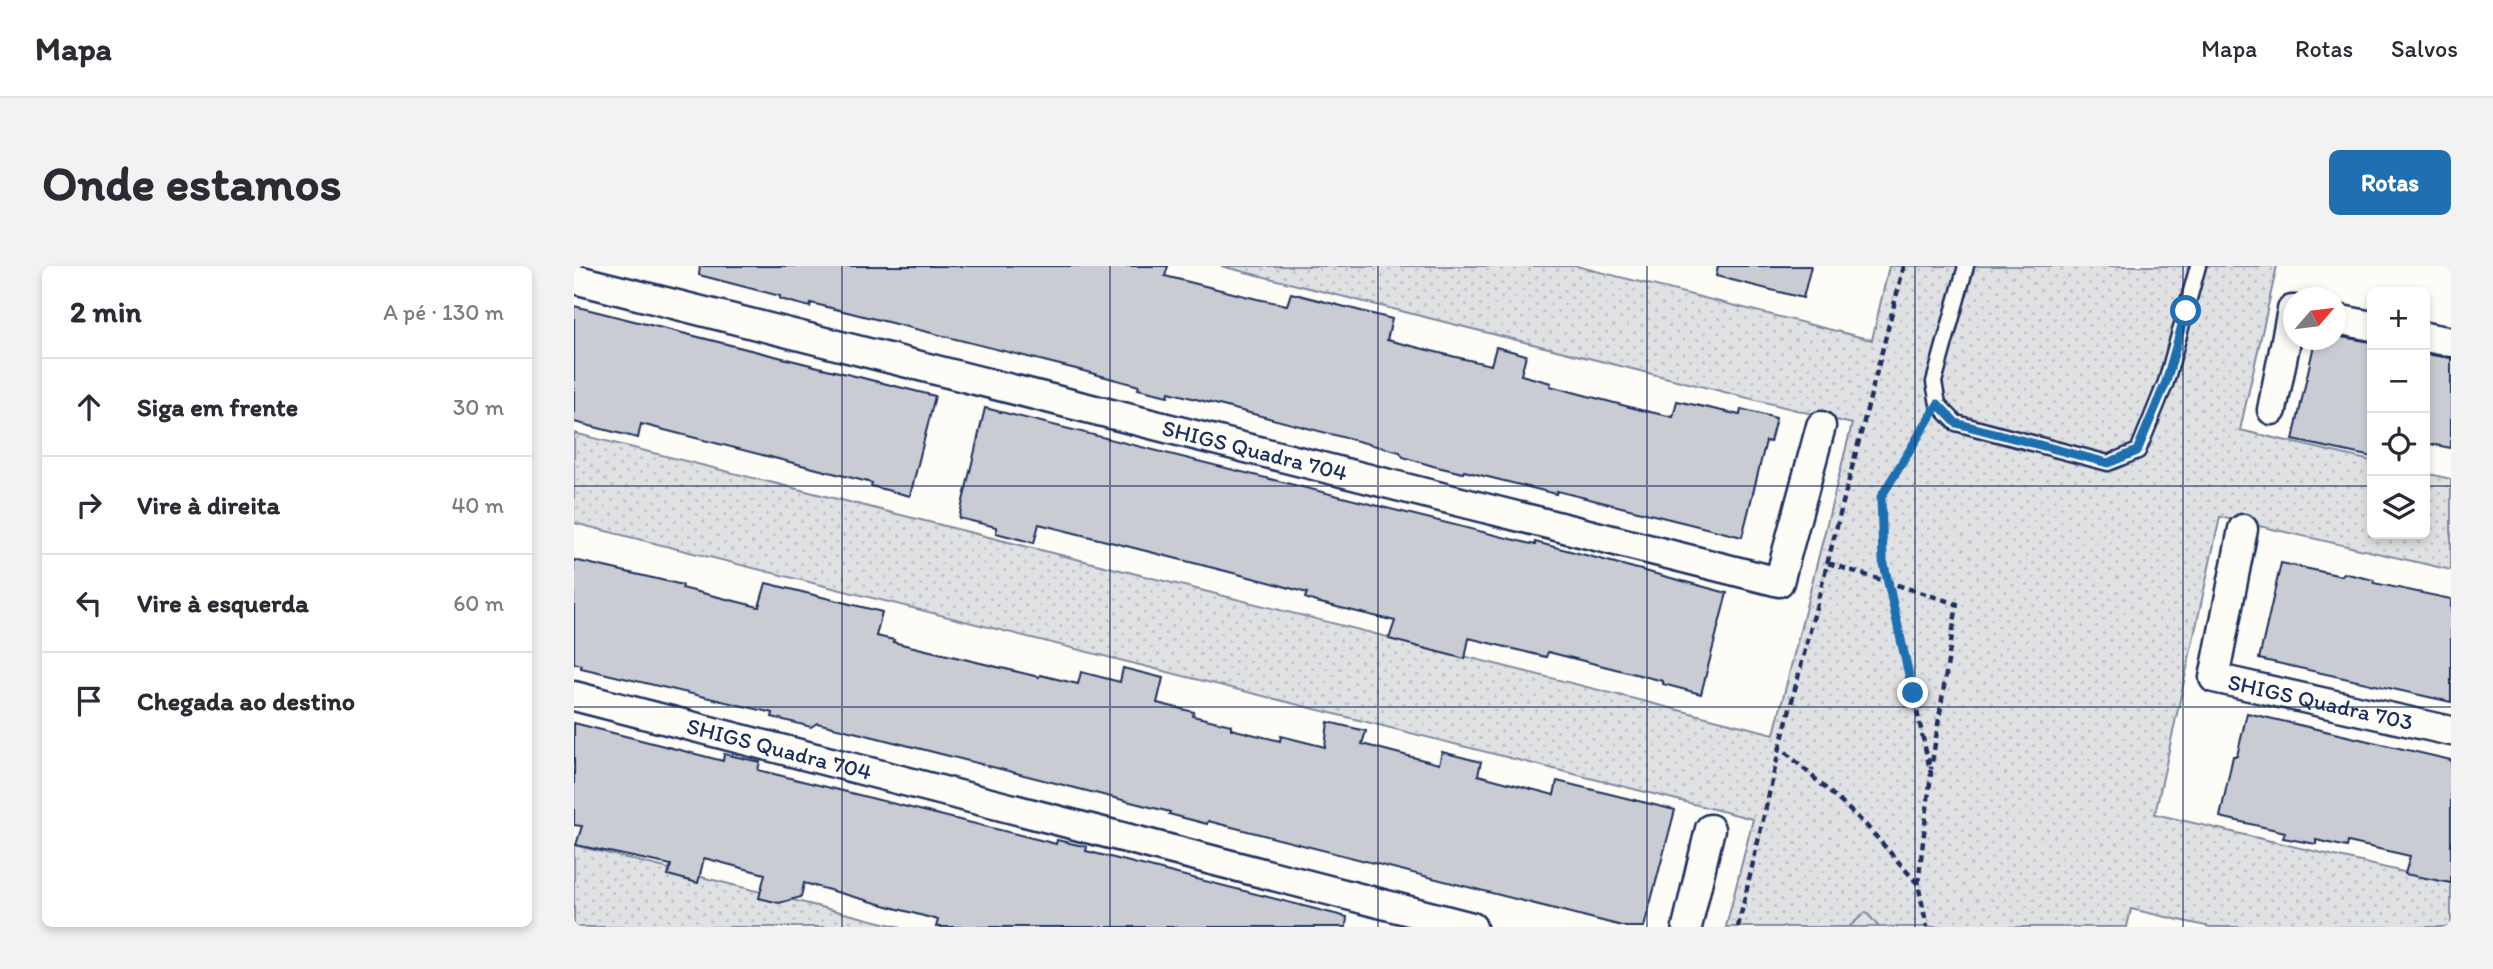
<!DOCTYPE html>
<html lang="pt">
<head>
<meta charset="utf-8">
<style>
  body { margin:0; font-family:Itim,sans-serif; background:#f2f2f3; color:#2b2b33 }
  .controls { position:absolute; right:21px; top:21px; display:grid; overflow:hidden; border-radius:10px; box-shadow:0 4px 10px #0003 }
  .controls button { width:63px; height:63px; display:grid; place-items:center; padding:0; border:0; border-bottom:2px solid #e1e1e2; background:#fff; color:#2b2b33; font:35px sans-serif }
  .compass { position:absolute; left:1709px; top:21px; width:63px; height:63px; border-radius:50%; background:#fff; box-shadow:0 4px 10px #0003; rotate:62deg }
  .stop { position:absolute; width:21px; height:21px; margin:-16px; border:5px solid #1f6fb2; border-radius:50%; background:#fff }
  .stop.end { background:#1f6fb2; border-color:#fff; box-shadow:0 2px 7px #0008 }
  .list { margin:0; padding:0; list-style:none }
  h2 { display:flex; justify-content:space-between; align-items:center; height:91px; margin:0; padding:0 28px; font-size:30px }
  h2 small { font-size:23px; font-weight:400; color:#7c7c81 }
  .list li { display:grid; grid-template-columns:46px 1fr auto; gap:21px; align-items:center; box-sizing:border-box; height:98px; padding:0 28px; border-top:2px solid #e1e1e2 }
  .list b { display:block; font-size:26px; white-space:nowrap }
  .list em { font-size:23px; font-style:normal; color:#7c7c81 }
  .icon { flex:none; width:38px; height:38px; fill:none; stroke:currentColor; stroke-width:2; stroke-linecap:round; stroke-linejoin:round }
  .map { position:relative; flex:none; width:1877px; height:661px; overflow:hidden; border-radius:10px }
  header { display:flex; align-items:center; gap:42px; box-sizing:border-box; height:98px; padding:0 35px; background:#fff; border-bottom:2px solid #e1e1e2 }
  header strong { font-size:33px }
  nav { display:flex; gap:38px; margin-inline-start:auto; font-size:24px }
  .intro { display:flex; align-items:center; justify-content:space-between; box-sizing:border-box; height:168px; padding:0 42px }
  h1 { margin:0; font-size:49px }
  .button { padding:18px 32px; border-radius:10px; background:#1f6fb2; color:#fff; font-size:24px; font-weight:700 }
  main { display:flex; gap:42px; padding:0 42px }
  aside { flex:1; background:#fff; border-radius:10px; box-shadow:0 4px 10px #0003 }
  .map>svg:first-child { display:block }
  .green { fill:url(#green-dots); stroke:#7e88a0; stroke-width:2 }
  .pitch { fill:#e0e1e3; stroke:#7e88a0; stroke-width:2 }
  .building { fill:#c9ccd3; stroke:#1b2f5e; stroke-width:2 }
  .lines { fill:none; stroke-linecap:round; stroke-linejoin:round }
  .lane-casing { stroke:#1b2f5e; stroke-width:19 }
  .street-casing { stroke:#1b2f5e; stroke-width:33 }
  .path { stroke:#1b2f5e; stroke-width:4.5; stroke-dasharray:7 5; stroke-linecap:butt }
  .lane { stroke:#fdfcf7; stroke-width:14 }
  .street { stroke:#fdfcf7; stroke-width:28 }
  .route { stroke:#1f6fb2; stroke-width:9 }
  .grid { fill:none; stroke:#1b2f5e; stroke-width:2; stroke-opacity:0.55 }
  .labels { text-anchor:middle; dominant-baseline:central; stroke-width:6; stroke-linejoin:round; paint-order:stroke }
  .street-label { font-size:23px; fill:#1b2f5e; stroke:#fdfcf7 }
</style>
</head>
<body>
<header>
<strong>Mapa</strong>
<nav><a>Mapa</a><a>Rotas</a><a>Salvos</a></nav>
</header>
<div class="intro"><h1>Onde estamos</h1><a class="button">Rotas</a></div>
<main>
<aside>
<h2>2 min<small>A pé · 130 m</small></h2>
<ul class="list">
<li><svg class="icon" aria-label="ahead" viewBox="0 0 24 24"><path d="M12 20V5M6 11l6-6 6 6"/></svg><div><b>Siga em frente</b></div><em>30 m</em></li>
<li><svg class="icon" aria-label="right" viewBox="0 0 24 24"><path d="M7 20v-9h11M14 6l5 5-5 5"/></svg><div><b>Vire à direita</b></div><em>40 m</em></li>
<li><svg class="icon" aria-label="left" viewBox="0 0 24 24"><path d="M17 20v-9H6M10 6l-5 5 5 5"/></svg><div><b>Vire à esquerda</b></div><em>60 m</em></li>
<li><svg class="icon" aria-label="arrive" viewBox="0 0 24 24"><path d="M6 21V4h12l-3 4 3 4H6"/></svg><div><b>Chegada ao destino</b></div></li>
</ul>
</aside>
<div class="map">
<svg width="1877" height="661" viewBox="0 0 1877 661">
  <defs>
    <pattern id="green-dots" width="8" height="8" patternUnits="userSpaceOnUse" patternTransform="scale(1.75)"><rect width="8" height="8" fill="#e0e1e3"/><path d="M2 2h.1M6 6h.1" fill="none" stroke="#c0c1c5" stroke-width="1.8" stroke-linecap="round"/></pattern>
  </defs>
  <rect width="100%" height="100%" fill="#fdfcf7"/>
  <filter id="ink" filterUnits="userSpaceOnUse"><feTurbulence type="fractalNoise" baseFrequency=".0143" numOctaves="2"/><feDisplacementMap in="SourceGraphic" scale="14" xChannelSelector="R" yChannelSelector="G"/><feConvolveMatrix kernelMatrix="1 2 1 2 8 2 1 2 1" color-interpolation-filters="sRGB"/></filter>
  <g filter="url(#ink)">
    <path class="green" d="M 647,0 L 1002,0 L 1298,74 L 1315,0 L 1703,0 L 1666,164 L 1798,195 L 1798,268 L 1851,268 L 1851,207 L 1877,213 L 1877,304 L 1646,251 L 1581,548 L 1877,617 L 1877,661 L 1636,661 L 1557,643 L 1553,661 L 1152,661 L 1179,553 L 0,257 L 0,167 L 1200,468 L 1278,158 Z
      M 0,579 L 326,661 L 0,661 Z"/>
    <path class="pitch" d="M 1292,646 L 1305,661 L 1275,661 Z"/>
    <path class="building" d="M 126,0 L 594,0 L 591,10 L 683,33 L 713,39 L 717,27 L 818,53 L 813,74 L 886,92 L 917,99 L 922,81 L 952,89 L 947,109 L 977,117 L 976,120 L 1067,144 L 1099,151 L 1103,135 L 1166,149 L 1167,143 L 1202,152 L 1196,176 L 1192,175 L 1168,271 L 983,225 L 982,228 L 890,205 L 889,207 L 859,200 L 829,191 L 826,186 L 687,150 L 595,126 L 594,130 L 564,123 L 565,120 L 502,103 L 237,37 L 236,41 L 206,33 L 206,30 L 125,9 Z
      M 1144,0 L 1237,0 L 1229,32 L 1142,10 Z
      M 0,40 L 361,130 L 336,230 L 297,220 L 298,217 L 67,158 L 64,172 L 0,156 Z
      M 1761,70 L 1798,76 L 1798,191 L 1719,174 L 1741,74 L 1761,74 Z
      M 1851,88 L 1877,92 L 1877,182 L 1851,177 Z
      M 411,142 L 961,279 L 961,276 L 1000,286 L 1153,327 L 1127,428 L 1089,418 L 1089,415 L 974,386 L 972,391 L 895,372 L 891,393 L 815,373 L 821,355 L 742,336 L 731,332 L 733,327 L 695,316 L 465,258 L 460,277 L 422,267 L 422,261 L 385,252 Z
      M 0,294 L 109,319 L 108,322 L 185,341 L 192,317 L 308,346 L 302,370 L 320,374 L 319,376 L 465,411 L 466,409 L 504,418 L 507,406 L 546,416 L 549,402 L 589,412 L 583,437 L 620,446 L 619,450 L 657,459 L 657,463 L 706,475 L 707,470 L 751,481 L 754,456 L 792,465 L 788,478 L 865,498 L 868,486 L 907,496 L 904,509 L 980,529 L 983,515 L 1101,544 L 1070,661 L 1052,661 L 634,555 L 633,558 L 595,548 L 596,546 L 296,470 L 243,457 L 237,461 L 198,451 L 199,447 L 7,402 L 7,399 L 0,397 Z
      M 1707,297 L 1768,310 L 1769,307 L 1800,314 L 1800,317 L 1877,333 L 1877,436 L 1685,393 Z
      M 1673,447 L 1877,494 L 1877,617 L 1831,608 L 1836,590 L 1774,576 L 1773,581 L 1742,574 L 1742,578 L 1709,572 L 1711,566 L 1646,551 L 1659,490 L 1663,490 Z
      M 0,457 L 149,495 L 150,488 L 186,496 L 184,504 L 482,578 L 483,574 L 513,581 L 512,585 L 773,651 L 772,661 L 362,661 L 364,654 L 230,617 L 227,631 L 205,637 L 185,632 L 191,608 L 130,592 L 124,617 L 94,609 L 97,599 L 2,579 L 8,560 L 0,559 Z"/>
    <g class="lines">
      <defs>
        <path id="lane" d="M 1392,0 L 1360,116 L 1364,138 L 1382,157 L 1534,197 L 1564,185 L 1592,116 L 1624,0"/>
        <g id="street">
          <path id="s1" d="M 0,13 L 1205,316 L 1247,160"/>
          <path d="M 1762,53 L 1798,60"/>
          <path d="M 1851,71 L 1877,76"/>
          <path d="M 1698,144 L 1718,44 L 1720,44"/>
          <path id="s2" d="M 1669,263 L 1640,412 L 1877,465"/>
          <path id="s3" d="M 0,430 L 898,661"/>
          <path d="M 1113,661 L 1136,563"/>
        </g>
      </defs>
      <use href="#lane" class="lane-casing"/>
      <use href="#street" class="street-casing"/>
      <path class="path" d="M 1330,0 L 1206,481 L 1291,558 L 1344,618 L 1353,661
        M 1254,297 L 1383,338 L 1357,503
        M 1344,618 L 1357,508 L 1309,294 L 1307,231 L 1353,157
        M 1164,661 L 1206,481"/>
      <use href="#lane" class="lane"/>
      <use href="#street" class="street"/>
    </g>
  </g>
  <g class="lines" filter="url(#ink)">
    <path class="route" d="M 1339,427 L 1309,294 L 1307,231 L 1364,138 L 1382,157 L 1534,197 L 1563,185 L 1592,116 L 1612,45"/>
  </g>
  <path class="grid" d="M 268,0 L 268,661M 536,0 L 536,661M 804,0 L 804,661M 1073,0 L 1073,661M 1341,0 L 1341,661M 1609,0 L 1609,661M 0,220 L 1798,220M 1851,220 L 1877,220M 0,441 L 1877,441"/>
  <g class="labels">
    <g class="street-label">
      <text stroke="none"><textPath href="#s1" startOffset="702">SHIGS Quadra 704</textPath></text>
      <text stroke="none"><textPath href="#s2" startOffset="261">SHIGS Quadra 703</textPath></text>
      <text stroke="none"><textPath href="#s3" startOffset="212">SHIGS Quadra 704</textPath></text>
    </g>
  </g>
</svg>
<div class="controls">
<button>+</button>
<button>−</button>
<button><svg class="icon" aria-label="locate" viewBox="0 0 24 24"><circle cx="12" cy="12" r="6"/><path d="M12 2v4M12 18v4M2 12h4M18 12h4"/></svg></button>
<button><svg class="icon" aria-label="layers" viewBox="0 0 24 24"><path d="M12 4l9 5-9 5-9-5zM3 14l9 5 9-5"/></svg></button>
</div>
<svg class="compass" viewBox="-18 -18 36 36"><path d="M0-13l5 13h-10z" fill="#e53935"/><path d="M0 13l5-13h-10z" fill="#7c7c81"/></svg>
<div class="stop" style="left:1612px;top:45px"></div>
<div class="stop end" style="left:1339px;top:427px"></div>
</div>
</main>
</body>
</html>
